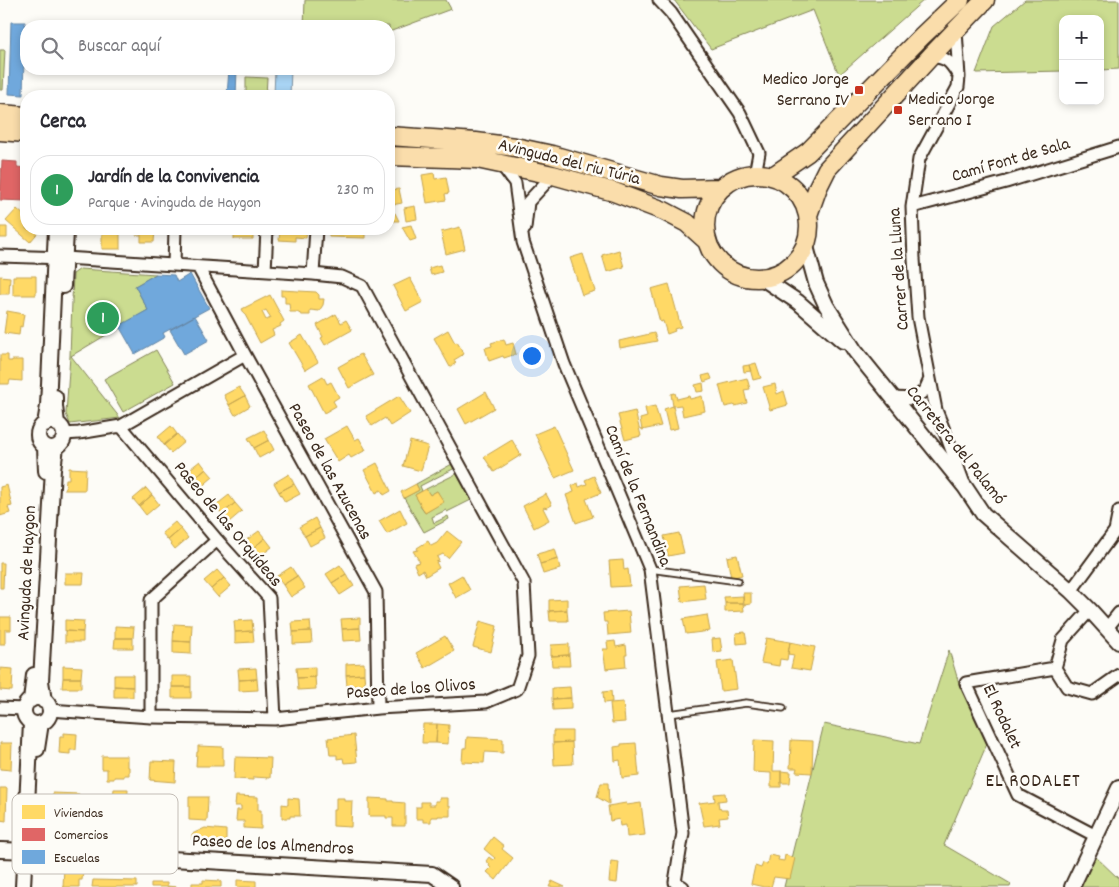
<!DOCTYPE html>
<html lang="es">
<head>
<meta charset="utf-8">
<style>
  body { margin:0; font-family:Dekko,sans-serif; background:#f2f2f3; color:#2b2b33 }
  .controls { position:absolute; right:15px; top:15px; display:grid; overflow:hidden; border-radius:10px; box-shadow:0 2px 8px #0003 }
  .controls button { width:45px; height:45px; display:grid; place-items:center; padding:0; border:0; border-bottom:1px solid #e1e1e2; background:#fff; color:#2b2b33; font:25px sans-serif }
  .you { position:absolute; left:531px; top:355px; width:18px; height:18px; margin:-12px; border:4px solid #fff; border-radius:50%; background:#1a73e8; box-shadow:0 0 0 8px #1a73e833 }
  .badge { display:grid; place-items:center; width:32px; height:32px; border-radius:50%; background:#111827; color:#fff; font-size:16px; font-weight:700 }
  .pin { position:absolute; translate:-50% -50%; border:2px solid #fff; box-shadow:0 1px 5px #0006 }
  .list { margin:0; padding:0; list-style:none }
  h2 { display:flex; justify-content:space-between; align-items:center; height:65px; margin:0; padding:0 20px; font-size:21px }
  h2 small { font-size:16px; font-weight:400; color:#7c7c81 }
  .list li { display:grid; grid-template-columns:32px 1fr auto; gap:15px; align-items:center; box-sizing:border-box; height:70px; margin:0 10px 10px; padding:0 10px; border:1px solid #e1e1e2; border-radius:20px }
  .list b { display:block; font-size:19px; white-space:nowrap }
  .list p { margin:0; font-size:16px; white-space:nowrap; color:#7c7c81 }
  .list em { font-size:16px; font-style:normal; color:#7c7c81 }
  .icon { flex:none; width:28px; height:28px; fill:none; stroke:currentColor; stroke-width:2; stroke-linecap:round; stroke-linejoin:round }
  .map { position:relative; flex:none; width:1119px; height:887px; overflow:hidden }
  .search { position:absolute; background:#fff; box-shadow:0 2px 8px #0003; left:20px; top:20px; width:375px; height:55px; display:flex; align-items:center; gap:12px; box-sizing:border-box; padding:0 18px; border-radius:20px; color:#7c7c81; font-size:19px }
  .panel { position:absolute; background:#fff; box-shadow:0 2px 8px #0003; left:20px; top:90px; width:375px; height:145px; border-radius:20px }
  .map>svg:first-child { display:block }
  .green { fill:#cbdc90; stroke:#838357 }
  .water { fill:#aad6f6; stroke:#7e91a0 }
  .homes { fill:#ffd966; stroke:#c4a450; fill-rule:evenodd }
  .shops { fill:#e06666; stroke:#ae5450 }
  .schools { fill:#6fa8dc; stroke:#5f82a3 }
  .lines { fill:none; stroke-linecap:round; stroke-linejoin:round }
  .service-casing { stroke:#3b2a1e; stroke-width:9 }
  .minor-casing { stroke:#3b2a1e; stroke-width:15 }
  .tertiary-casing { stroke:#3b2a1e; stroke-width:18 }
  .primary-casing { stroke:#3b2a1e; stroke-width:21 }
  .service { stroke:#fdfcf7; stroke-width:5.5 }
  .minor { stroke:#fdfcf7; stroke-width:11 }
  .tertiary { stroke:#fdfcf7; stroke-width:14 }
  .primary { stroke:#faddab; stroke-width:18 }
  .poi-dot { fill:#c8321e; stroke:#fdfcf7; stroke-width:2 }
  .labels { text-anchor:middle; dominant-baseline:central; stroke-width:5; stroke-linejoin:round; paint-order:stroke }
  .poi-label { font-size:18px; fill:#3b2a1e; stroke:#fdfcf7; text-anchor:end }
  .street-label { font-size:18px; fill:#3b2a1e; stroke:#fdfcf7 }
  .neighbourhood-label { font-size:19px; letter-spacing:1px; fill:#3b2a1e; stroke:#fdfcf7 }
  .key { fill:#fdfcf7; stroke:#c3bdb6; stroke-width:1 }
  .key-label { font-size:14px; fill:#3b2a1e }
</style>
</head>
<body>
<div class="map">
<svg width="1119" height="887" viewBox="0 0 1119 887">
  <rect width="100%" height="100%" fill="#fdfcf7"/>
  <filter id="ink" filterUnits="userSpaceOnUse"><feTurbulence type="fractalNoise" baseFrequency=".02" numOctaves="2"/><feDisplacementMap in="SourceGraphic" scale="10" xChannelSelector="R" yChannelSelector="G"/><feConvolveMatrix kernelMatrix="1 2 1 2 8 2 1 2 1" color-interpolation-filters="sRGB"/></filter>
  <g filter="url(#ink)">
    <path class="green" d="M 305,0 L 446,0 L 451,9 L 389,32 L 389,26 L 304,26 Z
      M 674,0 L 924,0 L 839,75 L 813,10 L 711,49 Z
      M 1025,0 L 1119,0 L 1119,69 L 1100,70 L 1100,19 L 1063,19 L 1063,71 L 976,73 L 994,26 Z
      M 0,50 L 5,50 L 3,90 L 0,90 Z
      M 246,77 L 267,78 L 266,96 L 246,96 Z
      M 80,269 L 156,274 L 135,286 L 148,310 L 71,356 L 120,418 L 70,424 L 66,414 L 70,356 L 73,274 Z
      M 156,350 L 175,383 L 123,412 L 104,379 Z
      M 452,464 L 455,468 L 420,486 L 422,491 L 415,495 L 421,505 L 420,506 L 425,513 L 443,502 L 437,491 L 430,495 L 426,489 L 458,473 L 473,499 L 447,512 L 446,510 L 432,517 L 434,523 L 448,516 L 449,519 L 424,532 L 404,498 L 419,490 L 416,484 Z
      M 949,650 L 960,687 L 989,739 L 944,845 L 1011,884 L 1010,887 L 784,887 L 824,724 L 919,744 Z
      M 1095,856 L 1119,879 L 1119,887 L 1079,887 Z"/>
    <path class="water" d="M 275,69 L 291,69 L 290,96 L 274,96 Z"/>
    <path class="homes" d="M 434,173 L 435,179 L 446,177 L 449,193 L 445,194 L 446,200 L 427,203 L 422,175 Z
      M 399,189 L 402,203 L 392,205 L 389,190 Z
      M 415,206 L 417,219 L 406,221 L 404,208 Z
      M 17,209 L 26,217 L 26,229 L 41,229 L 30,242 L 6,221 Z
      M 389,213 L 395,213 L 399,221 L 389,221 Z
      M 411,225 L 416,239 L 410,241 L 402,227 Z
      M 0,227 L 7,227 L 7,238 L 0,238 Z
      M 460,227 L 465,249 L 446,254 L 441,232 Z
      M 102,229 L 120,229 L 120,249 L 102,249 Z
      M 136,229 L 164,229 L 164,230 L 155,230 L 154,242 L 141,242 L 141,235 L 136,235 Z
      M 234,229 L 253,229 L 253,239 L 234,239 Z
      M 280,229 L 307,229 L 306,238 L 295,237 L 295,241 L 279,240 Z
      M 329,229 L 365,229 L 365,238 L 329,237 Z
      M 619,250 L 624,267 L 607,272 L 602,255 Z
      M 583,254 L 595,291 L 582,295 L 570,258 Z
      M 440,265 L 442,272 L 431,275 L 429,268 Z
      M 0,276 L 10,277 L 9,294 L 0,294 Z
      M 13,276 L 36,276 L 36,295 L 13,295 Z
      M 410,278 L 423,302 L 406,311 L 393,286 Z
      M 669,284 L 681,327 L 674,329 L 675,331 L 667,334 L 663,321 L 660,322 L 651,289 Z
      M 281,290 L 316,292 L 319,295 L 319,299 L 324,299 L 323,305 L 319,311 L 310,310 L 310,315 L 302,315 L 297,312 L 290,312 L 289,303 L 285,303 L 285,296 L 281,296 Z
      M 270,295 L 284,321 L 280,324 L 281,326 L 272,330 L 274,335 L 260,343 L 242,309 ZM 266,310 L 271,318 L 266,320 L 262,312 Z
      M 7,311 L 24,314 L 22,327 L 20,326 L 19,335 L 4,333 Z
      M 336,314 L 341,323 L 346,320 L 352,330 L 325,345 L 321,338 L 323,337 L 317,325 Z
      M 448,330 L 455,343 L 457,342 L 464,354 L 454,360 L 456,363 L 450,367 L 434,338 Z
      M 654,333 L 657,341 L 620,348 L 619,341 Z
      M 302,335 L 318,362 L 305,370 L 289,343 Z
      M 504,339 L 506,345 L 513,343 L 516,354 L 504,358 L 503,356 L 489,361 L 485,348 L 492,346 L 491,343 Z
      M 361,354 L 373,375 L 349,388 L 338,367 Z
      M 0,355 L 8,355 L 8,361 L 12,361 L 12,360 L 22,360 L 22,381 L 10,380 L 9,384 L 0,384 Z
      M 756,363 L 761,378 L 753,380 L 749,365 Z
      M 749,365 L 751,371 L 744,372 L 743,366 Z
      M 710,374 L 712,379 L 704,382 L 702,376 Z
      M 323,376 L 327,384 L 331,382 L 339,397 L 333,401 L 336,406 L 324,413 L 309,384 Z
      M 747,378 L 750,389 L 744,390 L 747,403 L 735,406 L 734,405 L 725,407 L 719,385 Z
      M 703,383 L 704,391 L 697,392 L 695,385 Z
      M 775,384 L 777,394 L 784,391 L 788,405 L 770,410 L 763,387 Z
      M 239,387 L 245,396 L 229,405 L 224,395 Z
      M 486,392 L 494,408 L 466,424 L 458,409 Z
      M 675,393 L 677,399 L 689,396 L 690,399 L 702,396 L 705,411 L 683,416 L 681,405 L 673,406 L 671,394 Z
      M 245,396 L 250,406 L 235,415 L 229,405 Z
      M 399,396 L 410,413 L 390,426 L 385,418 L 372,426 L 366,416 Z
      M 655,406 L 661,426 L 642,430 L 640,419 L 647,417 L 645,408 Z
      M 673,406 L 678,428 L 669,430 L 664,409 Z
      M 635,411 L 641,436 L 625,440 L 618,415 Z
      M 171,426 L 177,434 L 164,445 L 158,437 Z
      M 347,426 L 355,440 L 359,438 L 366,450 L 351,458 L 349,455 L 338,462 L 324,439 Z
      M 554,426 L 574,470 L 555,478 L 535,434 Z
      M 264,430 L 269,440 L 254,448 L 248,438 Z
      M 177,434 L 184,442 L 171,453 L 164,445 Z
      M 269,440 L 274,450 L 259,458 L 254,448 Z
      M 512,440 L 521,455 L 494,472 L 484,457 Z
      M 410,441 L 428,446 L 421,471 L 403,466 Z
      M 200,461 L 206,469 L 193,480 L 186,472 Z
      M 377,463 L 391,491 L 384,495 L 381,490 L 376,493 L 364,470 Z
      M 69,468 L 86,469 L 85,490 L 65,490 L 66,479 L 69,479 Z
      M 206,469 L 213,477 L 200,488 L 193,480 Z
      M 289,474 L 294,484 L 279,492 L 274,483 Z
      M 594,476 L 601,493 L 586,499 L 593,517 L 576,523 L 566,495 L 574,492 L 572,486 L 578,483 L 579,487 L 587,484 L 585,480 Z
      M 294,484 L 300,494 L 285,502 L 279,492 Z
      M 416,484 L 419,490 L 404,498 L 401,492 Z
      M 7,485 L 12,506 L 8,507 L 10,513 L 0,516 L 0,487 Z
      M 146,488 L 152,495 L 139,506 L 133,499 Z
      M 426,489 L 430,495 L 437,491 L 444,502 L 425,513 L 415,495 Z
      M 546,494 L 552,505 L 546,508 L 545,507 L 543,508 L 549,520 L 534,528 L 523,506 Z
      M 152,495 L 159,504 L 146,515 L 139,506 Z
      M 229,495 L 235,503 L 222,514 L 215,506 Z
      M 235,503 L 242,511 L 229,522 L 222,514 Z
      M 400,509 L 407,523 L 387,534 L 379,521 Z
      M 315,518 L 320,528 L 305,536 L 299,527 Z
      M 175,522 L 181,529 L 168,540 L 162,533 Z
      M 320,528 L 325,538 L 310,546 L 305,536 Z
      M 181,529 L 188,538 L 175,549 L 168,540 Z
      M 259,531 L 265,538 L 252,549 L 245,541 Z
      M 447,531 L 461,542 L 448,558 L 443,554 L 437,557 L 439,561 L 436,562 L 439,568 L 426,576 L 423,570 L 418,573 L 414,564 L 420,562 L 413,551 L 418,550 L 417,548 L 428,541 L 431,546 L 437,543 Z
      M 679,533 L 684,553 L 668,556 L 664,536 Z
      M 265,538 L 272,547 L 259,557 L 252,549 Z
      M 555,549 L 558,559 L 540,564 L 537,554 Z
      M 737,555 L 742,575 L 731,578 L 727,557 Z
      M 558,559 L 560,569 L 543,574 L 540,564 Z
      M 623,560 L 624,570 L 628,569 L 630,586 L 611,587 L 609,561 Z
      M 0,563 L 4,563 L 3,588 L 0,588 Z
      M 340,565 L 346,574 L 332,583 L 326,574 Z
      M 291,567 L 297,576 L 283,585 L 277,576 Z
      M 217,570 L 224,578 L 211,589 L 204,581 Z
      M 65,573 L 84,573 L 83,584 L 65,584 Z
      M 346,574 L 354,586 L 340,595 L 332,583 Z
      M 462,575 L 470,590 L 456,598 L 448,583 Z
      M 297,576 L 305,588 L 291,597 L 283,585 Z
      M 224,578 L 231,586 L 218,597 L 211,589 Z
      M 704,584 L 706,599 L 682,602 L 680,586 Z
      M 743,593 L 751,593 L 751,604 L 744,605 Z
      M 743,596 L 743,603 L 725,603 L 724,597 Z
      M 567,599 L 567,610 L 549,611 L 549,600 Z
      M 725,603 L 743,603 L 744,611 L 725,612 Z
      M 567,610 L 568,621 L 550,621 L 549,611 Z
      M 629,611 L 631,633 L 608,635 L 607,622 L 604,622 L 603,613 Z
      M 707,615 L 710,631 L 686,634 L 683,619 Z
      M 0,617 L 11,617 L 11,630 L 5,630 L 5,644 L 0,644 Z
      M 360,618 L 360,628 L 342,629 L 341,619 Z
      M 65,620 L 84,621 L 83,632 L 65,631 Z
      M 252,620 L 253,631 L 235,632 L 234,621 Z
      M 310,621 L 311,631 L 293,632 L 292,622 Z
      M 480,621 L 497,626 L 491,652 L 473,647 Z
      M 174,624 L 192,625 L 191,642 L 173,641 Z
      M 115,626 L 134,627 L 133,638 L 115,638 Z
      M 360,628 L 361,640 L 343,641 L 342,629 Z
      M 65,631 L 83,632 L 83,642 L 65,642 Z
      M 253,631 L 254,642 L 235,643 L 235,632 Z
      M 311,631 L 312,643 L 293,644 L 293,632 Z
      M 745,632 L 747,643 L 737,644 L 736,633 Z
      M 445,636 L 454,651 L 425,668 L 416,653 Z
      M 115,638 L 133,638 L 133,648 L 114,648 Z
      M 720,638 L 722,651 L 713,652 L 712,639 Z
      M 766,638 L 790,642 L 787,660 L 780,659 L 779,666 L 761,663 Z
      M 173,641 L 191,642 L 191,654 L 173,653 Z
      M 615,641 L 616,647 L 626,645 L 627,655 L 625,655 L 626,667 L 606,669 L 603,649 L 608,649 L 607,642 Z
      M 790,642 L 815,647 L 810,671 L 791,668 L 794,655 L 788,654 Z
      M 569,644 L 569,655 L 551,656 L 551,645 Z
      M 569,655 L 570,666 L 552,666 L 551,656 Z
      M 733,660 L 737,689 L 721,691 L 717,662 Z
      M 364,663 L 364,674 L 346,675 L 346,664 Z
      M 63,666 L 82,667 L 81,678 L 63,678 Z
      M 315,667 L 315,677 L 297,678 L 296,668 Z
      M 0,668 L 13,669 L 12,691 L 0,690 Z
      M 256,668 L 257,679 L 239,680 L 238,669 Z
      M 364,674 L 365,685 L 347,686 L 346,675 Z
      M 114,675 L 133,675 L 133,687 L 114,686 Z
      M 172,676 L 191,676 L 191,687 L 172,687 Z
      M 315,677 L 316,689 L 298,690 L 297,678 Z
      M 63,678 L 81,678 L 81,688 L 62,688 Z
      M 257,679 L 258,690 L 239,691 L 239,680 Z
      M 114,686 L 133,687 L 133,697 L 114,697 Z
      M 172,687 L 191,687 L 191,698 L 172,698 Z
      M 570,687 L 571,698 L 552,699 L 552,688 Z
      M 611,691 L 612,702 L 604,703 L 603,692 Z
      M 571,698 L 571,709 L 553,710 L 552,699 Z
      M 623,702 L 625,722 L 612,723 L 610,703 Z
      M 423,724 L 437,724 L 436,743 L 422,743 Z
      M 437,724 L 449,725 L 448,744 L 436,743 Z
      M 553,731 L 572,731 L 572,742 L 553,743 Z
      M 64,733 L 77,734 L 76,750 L 70,750 L 70,754 L 59,753 L 60,736 L 64,736 Z
      M 354,735 L 357,762 L 344,763 L 343,758 L 337,759 L 337,755 L 330,755 L 328,738 Z
      M 467,737 L 503,739 L 503,753 L 485,752 L 484,763 L 462,762 L 463,748 L 466,748 Z
      M 754,740 L 774,741 L 773,771 L 781,771 L 781,787 L 771,787 L 771,773 L 753,772 Z
      M 791,740 L 813,741 L 812,773 L 796,772 L 797,768 L 790,768 Z
      M 572,742 L 573,764 L 554,765 L 553,743 Z
      M 0,743 L 12,743 L 11,770 L 0,769 Z
      M 636,743 L 639,776 L 622,778 L 620,760 L 615,761 L 614,747 L 621,746 L 621,744 Z
      M 198,746 L 223,747 L 223,766 L 196,766 L 197,752 L 198,752 Z
      M 102,756 L 127,756 L 127,767 L 129,767 L 129,775 L 124,775 L 124,777 L 114,777 L 114,779 L 107,779 L 107,769 L 102,769 Z
      M 235,757 L 271,758 L 270,778 L 253,777 L 253,780 L 234,779 Z
      M 151,761 L 176,762 L 175,782 L 150,780 Z
      M 781,771 L 791,772 L 790,783 L 781,783 Z
      M 601,783 L 608,783 L 609,804 L 597,797 Z
      M 0,788 L 7,788 L 6,821 L 0,820 Z
      M 114,789 L 128,789 L 127,818 L 102,817 L 102,798 L 113,798 Z
      M 53,793 L 79,794 L 78,808 L 52,807 Z
      M 725,793 L 726,800 L 718,801 L 719,809 L 720,808 L 721,810 L 727,810 L 728,817 L 719,818 L 720,824 L 704,826 L 699,803 L 715,801 L 714,794 Z
      M 236,796 L 258,797 L 258,810 L 261,810 L 261,829 L 244,828 L 244,821 L 236,821 L 237,810 L 241,810 L 241,806 L 235,806 Z
      M 189,797 L 208,797 L 207,821 L 189,820 Z
      M 288,798 L 299,799 L 300,816 L 290,816 L 290,818 L 282,818 L 282,804 L 288,805 Z
      M 336,798 L 344,798 L 344,801 L 352,801 L 351,827 L 333,826 L 333,810 L 336,810 Z
      M 369,798 L 388,799 L 388,801 L 393,801 L 393,802 L 405,803 L 405,826 L 393,826 L 393,818 L 386,818 L 386,816 L 369,816 Z
      M 439,798 L 448,798 L 448,805 L 450,805 L 450,816 L 438,816 L 438,817 L 431,817 L 431,822 L 423,822 L 423,819 L 416,819 L 416,807 L 421,807 L 421,802 L 429,802 L 429,805 L 435,805 L 435,801 L 439,801 Z
      M 626,803 L 627,805 L 641,803 L 645,835 L 627,837 L 626,825 L 620,826 L 619,819 L 610,821 L 608,806 Z
      M 205,828 L 226,830 L 226,841 L 192,840 L 192,834 Z
      M 493,837 L 504,846 L 502,849 L 513,858 L 496,880 L 487,872 L 491,868 L 489,866 L 490,864 L 486,861 L 489,857 L 493,860 L 495,858 L 484,849 Z
      M 769,855 L 779,857 L 778,860 L 784,861 L 785,855 L 795,858 L 790,879 L 774,877 L 771,887 L 764,887 L 751,884 L 755,866 L 761,868 L 763,863 L 767,864 Z
      M 611,861 L 619,862 L 617,883 L 609,882 Z
      M 64,866 L 80,867 L 80,872 L 83,872 L 82,880 L 79,880 L 79,887 L 63,887 Z
      M 93,880 L 137,881 L 137,887 L 92,887 Z
      M 203,880 L 221,881 L 221,887 L 192,887 L 192,883 L 203,883 Z
      M 237,880 L 256,881 L 256,887 L 237,887 Z
      M 552,881 L 565,887 L 549,887 Z
      M 151,883 L 167,883 L 167,886 L 177,887 L 151,887 Z"/>
    <path class="shops" d="M 2,161 L 17,162 L 17,167 L 26,168 L 26,201 L 0,200 Z"/>
    <path class="schools" d="M 11,22 L 25,22 L 23,95 L 9,94 Z
      M 229,69 L 237,69 L 236,96 L 227,96 Z
      M 156,274 L 174,275 L 177,282 L 190,274 L 209,308 L 163,333 L 165,337 L 135,354 L 119,326 L 148,310 L 135,286 Z
      M 195,316 L 209,340 L 184,354 L 170,330 Z"/>
    <g class="lines">
      <defs>
        <path id="service" d="M 650,569 L 738,581
          M 669,714 L 746,703 L 783,708"/>
        <path id="minor" d="M 659,0 L 671,13 L 740,113 L 759,153 L 755,174
          M 956,30 L 959,77 L 958,87 L 919,159 L 912,207 L 914,259 L 918,317 L 936,410 L 948,440 L 963,481
          M 931,56 C 946,58 949,60 957,73
          M 501,164 L 515,183 L 523,242 L 564,364 L 650,569 L 683,833 L 675,882 L 683,887
          M 912,207 L 1006,182 L 1119,147
          M 525,228 L 528,202 L 553,175
          M 0,256 L 65,258 L 313,274 L 342,277 L 362,286 L 524,583 L 528,656 L 517,689 L 486,702 L 378,708 L 275,719 L 151,717 L 49,710
          M 174,265 L 175,229
          M 198,267 L 245,355 L 376,592 L 378,708
          M 265,271 L 267,229
          M 313,274 L 316,229
          M 893,398 L 914,399 L 925,390 L 930,379
          M 121,426 L 217,540 L 269,598 L 275,719
          M 64,434 L 79,433 L 121,426 L 245,355
          M 1071,591 L 1115,531 L 1119,511
          M 1090,610 L 1063,640 L 1055,668 L 1067,687 L 1092,694 L 1119,675
          M 1107,628 L 1119,613
          M 1055,668 L 966,683 L 1018,795 L 1096,836
          M 0,708 L 24,709
          M 151,717 L 151,600 L 217,540"/>
        <path id="tertiary" d="M 805,243 L 816,283 L 826,305 L 855,351 L 965,487 L 983,514 L 1071,591 L 1090,610 L 1119,642
          M 762,278 L 798,302 L 843,341
          M 63,286 L 66,232
          M 55,397 L 55,406 L 57,424
          M38 435a13 13 0 1 1 26 0a13 13 0 1 1-26 0Z
          M 45,424 L 48,406 L 56,229
          M 45,447 L 46,471
          M24 711a13 13 0 1 1 26 0a13 13 0 1 1-26 0Z
          M 31,700 L 34,675
          M 44,701 L 41,681 L 53,469 L 56,447
          M 37,749 L 41,723
          M 0,850 L 34,851 L 432,874 L 451,887
          M 23,887 L 31,723
          M 1072,887 L 1119,788"/>
        <path id="primary" d="M 0,114 L 26,116
          M 0,131 L 26,133
          M 389,136 L 476,142 L 515,147 L 552,155 L 661,186 L 682,189 L 719,188
          M 389,156 L 477,159 L 553,175 L 614,192 L 664,211 L 687,223 L 707,241
          M705 226a52 52 0 1 1 104 0a52 52 0 1 1-104 0Z
          M 773,176 L 808,152 L 922,36 L 960,0
          M 808,215 L 818,187 L 827,169 L 931,56 L 985,0"/>
      </defs>
      <use href="#service" class="service-casing"/>
      <use href="#minor" class="minor-casing"/>
      <use href="#tertiary" class="tertiary-casing"/>
      <use href="#primary" class="primary-casing"/>
      <use href="#service" class="service"/>
      <use href="#minor" class="minor"/>
      <use href="#tertiary" class="tertiary"/>
      <use href="#primary" class="primary"/>
    </g>
  </g>
  <g class="poi-dot">
    <rect x="854" y="85" width="10" height="10" rx="2.5"/>
    <rect x="893" y="105" width="10" height="10" rx="2.5"/>
  </g>
  <g class="labels">
    <g class="poi-label">
      <text x="849" y="80">Medico Jorge<tspan x="849" dy="21">Serrano IV</tspan></text>
      <text x="908" y="100" text-anchor="start">Medico Jorge<tspan x="908" dy="21">Serrano I</tspan></text>
    </g>
    <g class="street-label">
      <text transform="translate(1011 161) rotate(-16)">Camí Font de Sala</text>
      <text transform="translate(569 163) rotate(14)">Avinguda del riu Túria</text>
      <text transform="translate(900 269) rotate(-94)">Carrer de la Lluna</text>
      <text transform="translate(955 446) rotate(51)">Carretera del Palamó</text>
      <text transform="translate(329 472) rotate(61)">Paseo de las Azucenas</text>
      <text transform="translate(637 496) rotate(68)">Camí de la Fernandina</text>
      <text transform="translate(227 525) rotate(50)">Paseo de las Orquídeas</text>
      <text transform="translate(28 573) rotate(-87)">Avinguda de Haygon</text>
      <text transform="translate(411 690) rotate(-4)">Paseo de los Olivos</text>
      <text transform="translate(1001 717) rotate(65)">El Rodalet</text>
      <text transform="translate(273 846) rotate(3)">Paseo de los Almendros</text>
    </g>
    <g class="neighbourhood-label">
      <text x="1033" y="782">EL RODALET</text>
    </g>
  </g>
  <rect x="12" y="794" width="166" height="80" rx="8" class="key"/>
  <rect x="22" y="805" width="23" height="14" fill="#ffd966"/>
  <rect x="22" y="828" width="23" height="13" fill="#e06666"/>
  <rect x="22" y="850" width="23" height="14" fill="#6fa8dc"/>
  <g class="key-label">
    <text x="54" y="817">Viviendas</text>
    <text x="54" y="839">Comercios</text>
    <text x="54" y="862">Escuelas</text>
  </g>
</svg>
<div class="controls">
<button>+</button>
<button>−</button>
</div>
<div class="you"></div>
<div class="pin badge" style="left:103px;top:318px;background:#2e9e5b">1</div>
<div class="search"><svg class="icon" aria-label="search" viewBox="0 0 24 24"><circle cx="10" cy="10" r="6"/><path d="M15 15l6 6"/></svg>Buscar aquí</div>
<section class="panel">
<h2>Cerca<small></small></h2>
<ul class="list">
<li><span class="badge" style="background:#2e9e5b">1</span><div><b>Jardín de la Convivencia</b><p>Parque · Avinguda de Haygon</p></div><em>230 m</em></li>
</ul>
</section>
</div>
</body>
</html>
